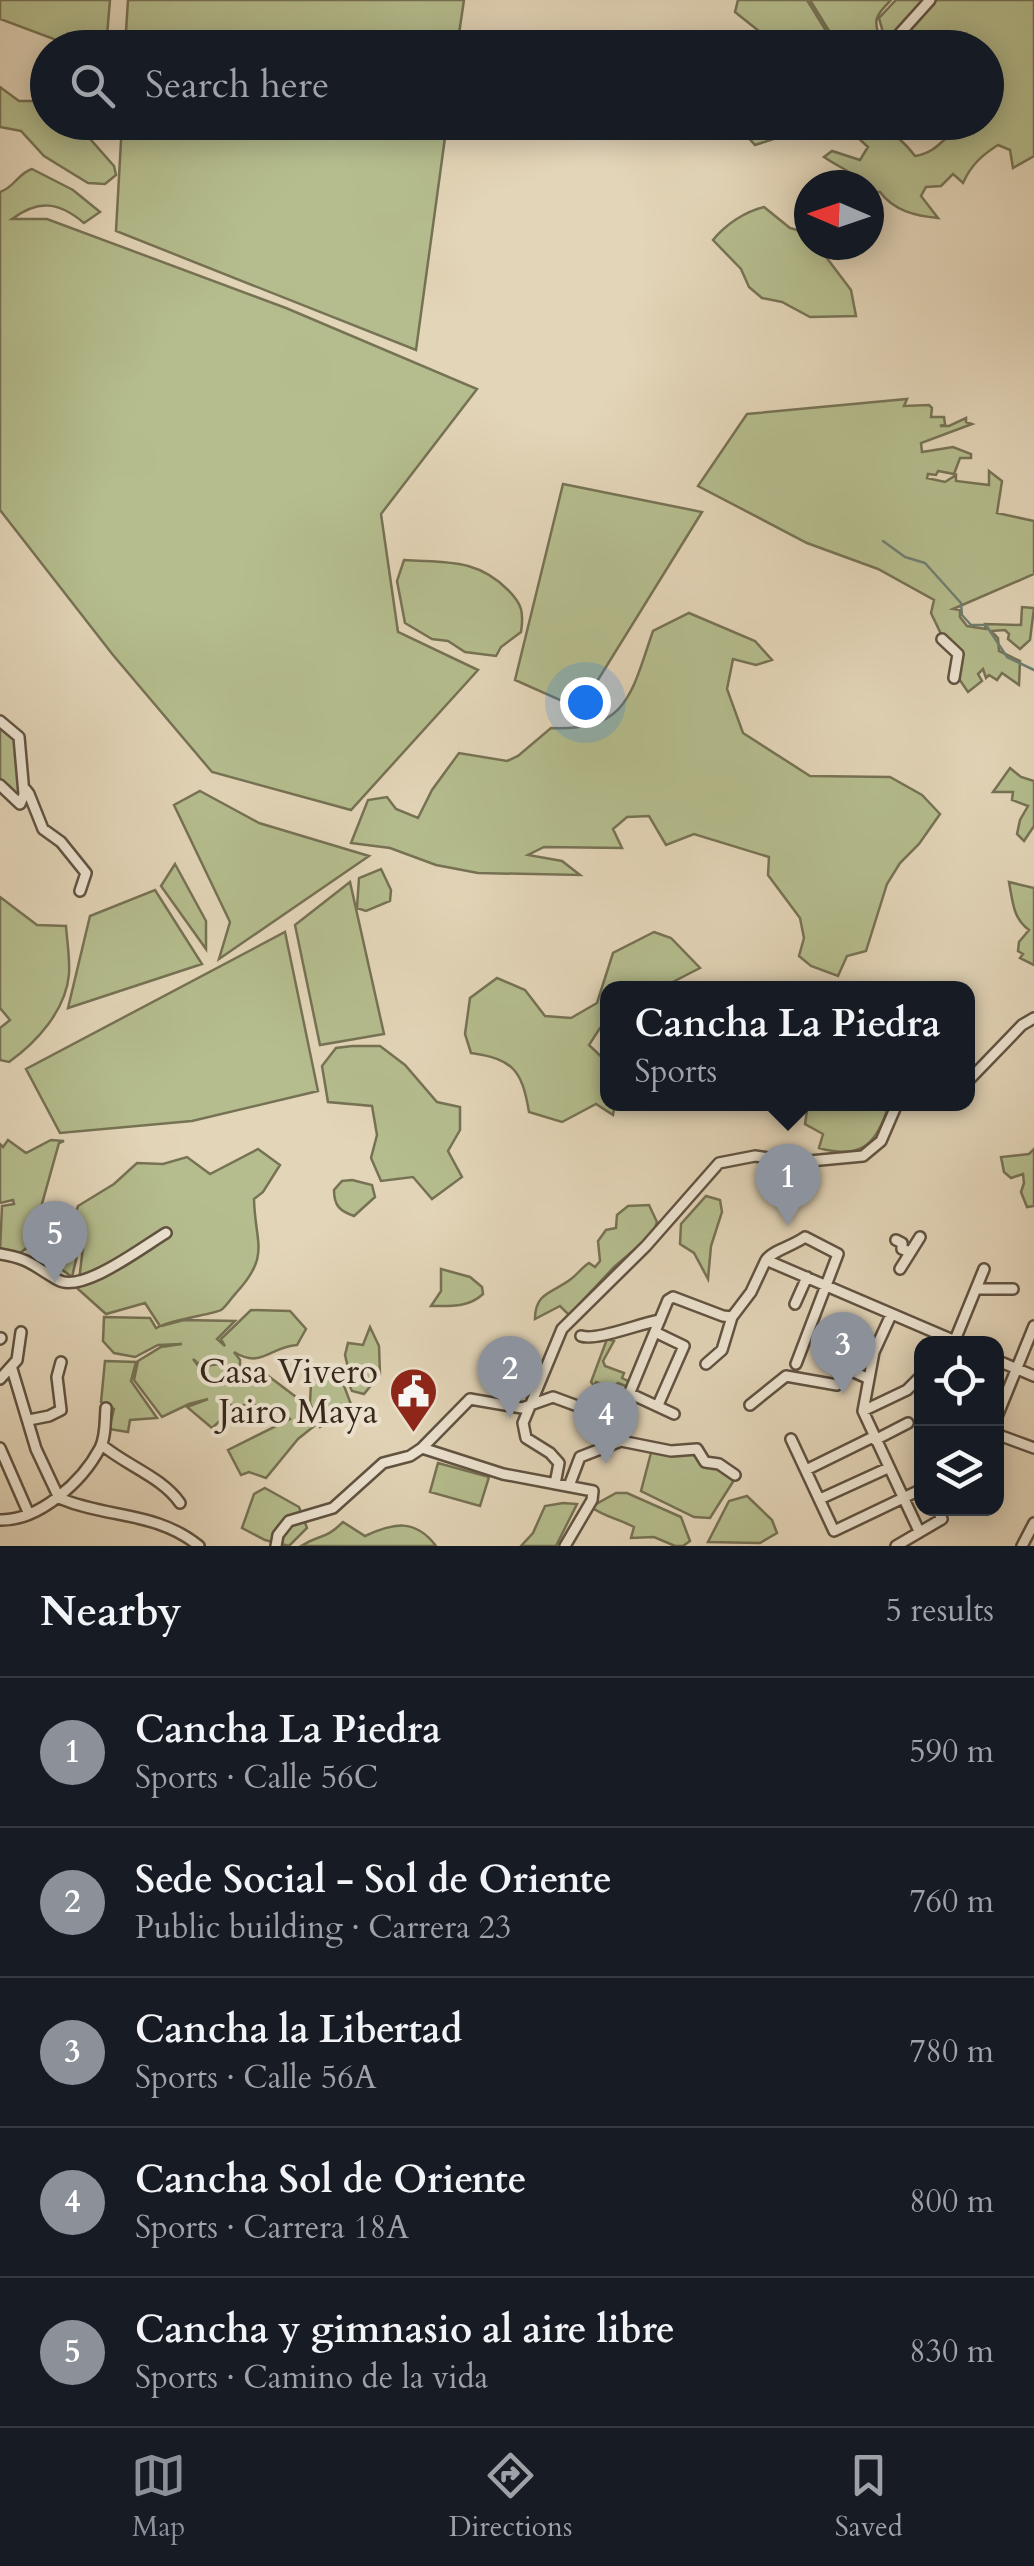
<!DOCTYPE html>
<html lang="en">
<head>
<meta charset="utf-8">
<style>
  body { margin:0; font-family:Cardo,serif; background:#242831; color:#f1f3f6 }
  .controls { position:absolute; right:30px; bottom:30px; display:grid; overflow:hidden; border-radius:20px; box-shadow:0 5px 25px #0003 }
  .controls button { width:90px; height:90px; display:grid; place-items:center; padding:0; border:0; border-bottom:2px solid #363941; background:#171b24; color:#f1f3f6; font:50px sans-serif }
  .compass { position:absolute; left:794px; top:170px; width:90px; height:90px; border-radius:50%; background:#171b24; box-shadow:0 5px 25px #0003; rotate:272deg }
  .you { position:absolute; left:585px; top:702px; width:35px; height:35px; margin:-25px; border:8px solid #fff; border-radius:50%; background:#1a73e8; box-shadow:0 0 0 15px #1a73e833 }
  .badge { display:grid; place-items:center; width:65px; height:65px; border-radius:50%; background:#8c9099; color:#fff; font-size:32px; font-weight:700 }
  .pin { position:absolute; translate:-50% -82px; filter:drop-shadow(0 2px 5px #0008) }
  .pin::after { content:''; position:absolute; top:52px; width:35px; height:30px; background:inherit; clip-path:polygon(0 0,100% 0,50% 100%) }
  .popup { position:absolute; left:600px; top:981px; width:375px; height:130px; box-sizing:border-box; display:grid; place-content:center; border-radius:20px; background:#171b24; filter:drop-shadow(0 2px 8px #0005); font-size:32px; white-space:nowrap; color:#9ea1a6 }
  .popup b { font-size:38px; color:#f1f3f6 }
  .popup::after { content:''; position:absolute; left:50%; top:100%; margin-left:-20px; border:20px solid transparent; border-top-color:#171b24 }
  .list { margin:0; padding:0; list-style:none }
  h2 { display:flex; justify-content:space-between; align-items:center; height:130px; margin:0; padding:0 40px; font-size:42px }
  h2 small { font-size:32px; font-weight:400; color:#9ea1a6 }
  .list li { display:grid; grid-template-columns:65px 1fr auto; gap:30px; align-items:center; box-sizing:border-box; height:150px; padding:0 40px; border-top:2px solid #363941 }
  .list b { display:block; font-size:38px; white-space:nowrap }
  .list p { margin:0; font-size:32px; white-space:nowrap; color:#9ea1a6 }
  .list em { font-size:32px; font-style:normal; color:#9ea1a6 }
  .icon { flex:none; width:55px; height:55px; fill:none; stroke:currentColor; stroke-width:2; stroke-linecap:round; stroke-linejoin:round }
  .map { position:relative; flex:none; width:1034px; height:1546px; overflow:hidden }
  .search { position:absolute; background:#171b24; box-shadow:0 5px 25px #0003; left:30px; right:30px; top:30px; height:110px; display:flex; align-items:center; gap:25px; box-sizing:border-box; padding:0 35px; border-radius:55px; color:#9ea1a6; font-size:38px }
  .sheet { height:880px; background:#171b24 }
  nav { display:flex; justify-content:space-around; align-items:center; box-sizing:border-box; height:140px; border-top:2px solid #363941; background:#171b24; font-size:28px; color:#9ea1a6 }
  nav a { display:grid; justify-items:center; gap:5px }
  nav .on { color:#8c9099 }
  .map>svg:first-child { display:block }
  .green { fill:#b5bd8e; stroke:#767254; stroke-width:2.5 }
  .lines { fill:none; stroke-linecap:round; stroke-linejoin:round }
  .stream { stroke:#6f7f72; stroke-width:2.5 }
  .minor-casing { stroke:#615342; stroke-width:14 }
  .minor { stroke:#ede4d1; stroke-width:9 }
  .labels { text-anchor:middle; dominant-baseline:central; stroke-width:8; stroke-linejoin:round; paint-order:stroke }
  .poi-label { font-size:35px; fill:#36281b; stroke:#ede4d1; text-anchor:end }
</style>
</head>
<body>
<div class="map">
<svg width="1034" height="1546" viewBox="0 0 1034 1546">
  <rect width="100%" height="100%" fill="#e3d5b8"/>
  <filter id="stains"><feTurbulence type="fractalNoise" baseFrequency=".002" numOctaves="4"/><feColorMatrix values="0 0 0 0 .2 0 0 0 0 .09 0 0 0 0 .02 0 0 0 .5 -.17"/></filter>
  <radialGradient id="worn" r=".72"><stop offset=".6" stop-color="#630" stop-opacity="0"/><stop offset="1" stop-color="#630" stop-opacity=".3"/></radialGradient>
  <path class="green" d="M 0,0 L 110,0 L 106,47 L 75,47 L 0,19 Z
    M 128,0 L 464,0 L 457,47 L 125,47 Z
    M 738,0 L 807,0 L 836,47 L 779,47 L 735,12 Z
    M 810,0 L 891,0 C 873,18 874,19 881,43 L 872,47 L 839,47 Z
    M 896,0 L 1034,0 L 1034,156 L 1013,168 L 1010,150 L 998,145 C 982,155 971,165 963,183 L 953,174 L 941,186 L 926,187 L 921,196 L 938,218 C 916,216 894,211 880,192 L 869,192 L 869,185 L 863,185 C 853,171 838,167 824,157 L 832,151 L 860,160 L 868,147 L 853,133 L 828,123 C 870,123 888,121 915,156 C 947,151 944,123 986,122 L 987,105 L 994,86 L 987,72 L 986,48 L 887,47 L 879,18 Z
    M 47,83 L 48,122 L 76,123 L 114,166 L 116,175 L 105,184 L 88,183 L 44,156 L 21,131 L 0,127 L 0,87 L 19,101 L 36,101 Z
    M 122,123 L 447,123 L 416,350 L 116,231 Z
    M 748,123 L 748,122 L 786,123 L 777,138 L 755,145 L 745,134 L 733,130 Z
    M 32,169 L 73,190 L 100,212 L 84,223 C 59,202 39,199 12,219 L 47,219 L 286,308 L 477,389 L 381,514 L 398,632 L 478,670 L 351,810 L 212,772 L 113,655 L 0,510 L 0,192 C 15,187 17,174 32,169 Z
    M 764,207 L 790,228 L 808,233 L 809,245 L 817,245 L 851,290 L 856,316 L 810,317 L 782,302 L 762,298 L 749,287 L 741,269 L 713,240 C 725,225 744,212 764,207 Z
    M 907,399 L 904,406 L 929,405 L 932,408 L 931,417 L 944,417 L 945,424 L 940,426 L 949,426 L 966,418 L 966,422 L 972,424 L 921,443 L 922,452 L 953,447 L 971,454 L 971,458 L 960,458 L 954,474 L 938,471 L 936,475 L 928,474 L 927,478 L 945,482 L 956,475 L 956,481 L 989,485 L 989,471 L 1002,481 L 997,513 L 1034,521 L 1034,574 L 953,609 L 960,610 L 960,617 L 967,626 L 986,629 L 985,624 L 1021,625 L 1022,607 L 1034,608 L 1030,640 L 1020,649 L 1008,639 L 1009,634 L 1005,630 L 991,631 L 998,638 L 999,651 L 1020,661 L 1019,685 L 1002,673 L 997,680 L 989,675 L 986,678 L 983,669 L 978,674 L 982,681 L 968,692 L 957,676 L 961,658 L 943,638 L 931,613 L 934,600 L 878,569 L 807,543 L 698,486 L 747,414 Z
    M 563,484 L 702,512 L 580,709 L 515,680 Z
    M 404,560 C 446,563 476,558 508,590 C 522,604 524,612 521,632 L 501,647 L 496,656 L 465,652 L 448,641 L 432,639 L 405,623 L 397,581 Z
    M 689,613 L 755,641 L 772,660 L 756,665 L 733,659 L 727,689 L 743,733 L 810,776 L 890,777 L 922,795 L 940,814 L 919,844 L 900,863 L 887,884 L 866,951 L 847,956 L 838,976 L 811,966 L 799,956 L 804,938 L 800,918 L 768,875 L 769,857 L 694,834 L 666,845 L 649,816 L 627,817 L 613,829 L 622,848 L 544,847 L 528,855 L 562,861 L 580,875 L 478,873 L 436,865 L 390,848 L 351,843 L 368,800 L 387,797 L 396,809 L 418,818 L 432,790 L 459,753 L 507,761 L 518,756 L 551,728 C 628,731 631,694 653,631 Z
    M 0,721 L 16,732 L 23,800 L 0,785 Z
    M 1010,768 L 1021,777 L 1034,781 L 1034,826 L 1024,841 L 1017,834 L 1020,820 L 1028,806 L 1012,800 L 1013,792 L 993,792 Z
    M 200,791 L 259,823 L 369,856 L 219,959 L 230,922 L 174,805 Z
    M 175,864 L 206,921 L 206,949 L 161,886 Z
    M 381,869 L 391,890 L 390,901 L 366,911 L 357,908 L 359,878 Z
    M 350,882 L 384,1034 L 320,1045 L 295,925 Z
    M 1009,882 L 1034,888 L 1034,965 L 1020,958 L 1023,954 L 1018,951 L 1019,942 L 1029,930 C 1013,918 1013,903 1009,882 Z
    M 155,890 L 202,964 L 68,1008 L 90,916 Z
    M 0,897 L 37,925 L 66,926 C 67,941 70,958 69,974 C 66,1010 37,1042 9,1062 L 0,1060 L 0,1028 L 10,1020 L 0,1008 Z
    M 285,932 L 318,1091 L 192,1121 L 60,1133 L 26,1069 Z
    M 654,932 L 671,938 L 700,968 L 661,988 L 608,988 L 608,1026 L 600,1028 L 589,1045 L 608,1063 L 608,1104 L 615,1104 L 613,1115 L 596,1104 L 562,1122 L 529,1112 C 522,1070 513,1059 471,1053 L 465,1034 L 470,998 L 497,978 L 525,990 L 545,1016 L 571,1018 L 597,1003 L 613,953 Z
    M 352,1046 L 380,1046 L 405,1065 L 437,1102 L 460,1107 L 460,1130 L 448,1151 L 462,1177 L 432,1199 L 413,1177 L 381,1181 L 371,1158 L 377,1135 L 372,1106 L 328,1102 L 322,1066 L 336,1048 Z
    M 808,1104 L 889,1104 C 877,1144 862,1160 819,1148 L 823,1134 L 805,1124 Z
    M 8,1140 L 26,1153 L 51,1140 L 64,1141 L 59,1143 L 38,1218 L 31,1215 L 28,1247 L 20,1253 L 0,1251 L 2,1206 L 14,1204 L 13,1200 L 0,1203 L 0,1144 L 3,1147 Z
    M 258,1149 L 280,1165 L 263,1192 L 254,1199 C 255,1244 271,1255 236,1293 C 232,1297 226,1307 221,1310 C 214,1314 175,1319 161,1326 L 184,1320 L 235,1321 L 217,1339 L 225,1346 L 221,1339 L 251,1310 L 290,1311 L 306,1329 L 297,1345 C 269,1347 262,1369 234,1352 L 240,1360 L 240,1370 L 219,1362 L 200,1365 L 193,1359 L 199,1367 L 219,1364 L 237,1372 L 267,1375 L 296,1397 L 317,1422 L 310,1403 L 311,1383 L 337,1367 L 352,1407 L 320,1427 L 318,1423 L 298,1439 L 266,1478 L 249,1472 L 241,1475 L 228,1450 L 290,1419 L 279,1406 L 224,1405 L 232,1410 L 212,1428 L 187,1407 L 208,1399 L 189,1404 L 162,1417 L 134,1380 L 138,1361 L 161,1347 L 182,1344 L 158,1345 L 135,1357 L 114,1353 L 103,1341 L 104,1317 L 150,1318 L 156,1328 L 160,1326 L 145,1303 L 106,1314 L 78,1289 L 83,1247 L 72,1223 L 78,1206 L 114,1184 L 137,1163 L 163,1164 L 187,1157 L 210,1174 Z
    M 1034,1149 L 1034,1206 L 1027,1207 L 1021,1192 L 1024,1183 L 1023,1174 L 1011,1178 L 1004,1172 L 1001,1157 L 1029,1154 Z
    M 352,1180 L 372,1185 L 375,1197 L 354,1216 C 340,1211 334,1206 334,1190 L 342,1181 Z
    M 706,1196 L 720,1200 L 722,1212 L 711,1246 L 708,1279 L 694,1253 L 680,1244 L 681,1224 Z
    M 649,1205 L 657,1222 L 653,1234 L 614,1267 L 569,1315 L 560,1306 L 535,1319 C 535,1292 553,1293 571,1279 C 578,1274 581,1268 589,1263 L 595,1267 L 600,1261 L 598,1241 L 606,1230 L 616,1228 L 617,1215 L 628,1206 Z
    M 45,1242 L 80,1243 L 72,1277 L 33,1248 Z
    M 441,1269 L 470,1277 L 482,1287 L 483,1294 C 468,1308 450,1306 431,1306 L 441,1291 Z
    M 370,1327 L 379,1346 L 380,1374 L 364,1394 L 352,1391 L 346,1378 L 350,1376 L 345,1355 L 348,1343 L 363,1345 Z
    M 607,1339 L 614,1341 L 603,1361 L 605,1366 L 624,1373 L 622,1378 L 630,1382 L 628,1387 L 618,1383 L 612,1388 L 596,1382 L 594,1386 L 591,1382 Z
    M 105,1361 L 136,1362 L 131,1381 L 157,1418 L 130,1420 L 128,1432 L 109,1429 L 114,1409 L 101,1402 Z
    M 652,1449 L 696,1450 L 736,1477 L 710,1518 L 694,1517 L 641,1491 Z
    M 438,1463 L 489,1477 L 480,1506 L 430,1492 Z
    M 265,1488 L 299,1507 L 307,1528 L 289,1546 L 265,1540 L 242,1528 L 254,1494 Z
    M 616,1493 L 627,1493 L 681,1517 L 690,1541 L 683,1546 L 675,1546 L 654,1537 L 631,1538 L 634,1527 C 619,1519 605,1517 591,1507 Z
    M 747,1496 L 772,1520 L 777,1533 L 760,1543 L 708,1542 L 729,1501 Z
    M 563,1503 L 577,1504 L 556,1546 L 521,1546 L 533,1533 L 545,1506 Z
    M 343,1522 L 365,1536 C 393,1523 415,1518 436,1546 L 301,1546 C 320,1534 325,1540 343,1522 Z"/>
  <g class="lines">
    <path class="stream" d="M 939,48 L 961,32
      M 883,541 L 905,557 L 925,563 L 961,603 L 962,615 L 971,625 L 986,625 L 1007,657 L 1034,670"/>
    <defs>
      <path id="minor" d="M 881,48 L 894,40 L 930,0
        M 942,639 L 958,654 L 954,678
        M 0,721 L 19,737 L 24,794
        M 0,785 L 20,804 L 26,790 L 29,794 L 43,829 L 61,842 L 86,873 L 80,891
        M 968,1081 L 1022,1025 L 1034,1018
        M 896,1240 L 902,1243 L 902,1249 L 910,1252
        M 0,1254 C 31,1259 33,1266 58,1280 C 82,1294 144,1246 166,1233
        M 766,1260 L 962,1344
        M 766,1260 C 773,1250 793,1246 805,1237 L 838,1254 L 796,1364
        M 900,1269 L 920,1237
        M 976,1289 L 1013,1289
        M 795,1304 L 807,1277
        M 891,1315 L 874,1352 L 863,1411 L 919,1531
        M 732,1317 L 751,1292 L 766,1260
        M 655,1332 L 684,1346 L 658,1405
        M 581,1336 C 597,1341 638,1324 660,1320
        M 0,1339 L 1,1338
        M 955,1340 L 984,1269
        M 825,1359 L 867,1378
        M 996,1360 L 1034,1376
        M 508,1362 L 543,1373
        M 706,1364 L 722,1350 L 732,1317
        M 12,1369 L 36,1449 L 59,1498 C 109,1519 156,1511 199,1546
        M 0,1379 L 17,1360 L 21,1332
        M 631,1394 L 674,1414
        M 750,1405 L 786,1376 L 837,1385
        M 863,1411 L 907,1390 L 920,1377
        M 996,1419 L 1034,1326
        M 29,1420 L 49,1416 L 61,1410 L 57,1377 L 61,1362
        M 996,1434 L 1034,1448
        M 791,1439 L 834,1531 L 922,1489
        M 875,1440 L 908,1423
        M 102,1445 C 127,1466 162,1477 180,1503
        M 0,1448 L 28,1512
        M 422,1448 L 503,1474 L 593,1491 L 592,1500 L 565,1546
        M 806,1470 L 873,1437
        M 555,1484 L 559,1463 L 550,1453 L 526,1438 L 523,1423 L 562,1329 L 646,1246 L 719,1163 L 755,1156 L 799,1162 L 863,1156 L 881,1141 L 897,1104
        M 569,1486 L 580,1457 L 621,1441 L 671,1451 L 697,1449 L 705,1462 L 719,1464 L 735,1475
        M 820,1499 L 888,1468
        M 0,1520 C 39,1521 82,1482 100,1448 C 106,1437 105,1420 106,1408
        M 276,1546 L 278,1535 L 289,1521 L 333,1508 L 383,1463 L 410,1456 L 422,1448 L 470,1399 L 522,1408 L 553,1397 L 618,1421 L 668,1300 L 673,1297 L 723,1316 L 732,1317
        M 896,1546 L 942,1519 L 937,1509
        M 1022,1546 L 1034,1523"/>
    </defs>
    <use href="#minor" class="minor-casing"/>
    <use href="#minor" class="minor"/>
  </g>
  <defs>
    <symbol id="civic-pin" viewBox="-11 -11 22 30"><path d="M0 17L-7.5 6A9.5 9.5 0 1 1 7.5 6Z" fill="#8f2418" stroke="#ede4d1"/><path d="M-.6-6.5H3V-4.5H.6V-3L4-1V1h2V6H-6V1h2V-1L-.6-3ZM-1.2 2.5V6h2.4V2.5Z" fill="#fff"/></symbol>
  </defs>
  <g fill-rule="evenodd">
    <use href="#civic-pin" x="386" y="1364" width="55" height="75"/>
  </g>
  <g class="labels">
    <g class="poi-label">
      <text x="378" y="1372">Casa Vivero<tspan x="378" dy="40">Jairo Maya</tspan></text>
    </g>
  </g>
  <rect width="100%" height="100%" filter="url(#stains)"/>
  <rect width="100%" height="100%" fill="url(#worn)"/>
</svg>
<div class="controls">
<button><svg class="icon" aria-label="locate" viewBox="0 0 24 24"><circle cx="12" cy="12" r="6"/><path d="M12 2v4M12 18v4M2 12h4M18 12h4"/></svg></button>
<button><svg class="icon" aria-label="layers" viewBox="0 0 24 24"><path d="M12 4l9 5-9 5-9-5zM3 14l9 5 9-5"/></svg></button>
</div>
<svg class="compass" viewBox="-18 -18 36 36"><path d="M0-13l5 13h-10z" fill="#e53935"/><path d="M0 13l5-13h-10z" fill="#9ea1a6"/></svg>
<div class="you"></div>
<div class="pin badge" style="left:788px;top:1226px">1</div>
<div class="popup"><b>Cancha La Piedra</b>Sports</div>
<div class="pin badge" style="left:510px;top:1418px">2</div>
<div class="pin badge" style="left:843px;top:1394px">3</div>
<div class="pin badge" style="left:606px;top:1464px">4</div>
<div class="pin badge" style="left:55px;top:1283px">5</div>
<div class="search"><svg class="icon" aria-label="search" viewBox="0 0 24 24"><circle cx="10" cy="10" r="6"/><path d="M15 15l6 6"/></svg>Search here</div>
</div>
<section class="sheet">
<h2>Nearby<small>5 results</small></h2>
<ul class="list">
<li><span class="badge">1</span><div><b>Cancha La Piedra</b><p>Sports · Calle 56C</p></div><em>590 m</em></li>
<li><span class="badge">2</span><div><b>Sede Social - Sol de Oriente</b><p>Public building · Carrera 23</p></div><em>760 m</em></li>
<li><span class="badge">3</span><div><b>Cancha la Libertad</b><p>Sports · Calle 56A</p></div><em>780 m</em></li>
<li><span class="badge">4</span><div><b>Cancha Sol de Oriente</b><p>Sports · Carrera 18A</p></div><em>800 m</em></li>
<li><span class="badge">5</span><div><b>Cancha y gimnasio al aire libre</b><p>Sports · Camino de la vida</p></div><em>830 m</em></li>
</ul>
</section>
<nav>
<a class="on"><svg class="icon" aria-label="map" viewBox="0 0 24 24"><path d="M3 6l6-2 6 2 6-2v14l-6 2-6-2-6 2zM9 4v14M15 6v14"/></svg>Map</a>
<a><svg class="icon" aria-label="directions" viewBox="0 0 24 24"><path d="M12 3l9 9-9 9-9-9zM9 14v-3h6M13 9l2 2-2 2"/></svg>Directions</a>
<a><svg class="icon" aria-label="saved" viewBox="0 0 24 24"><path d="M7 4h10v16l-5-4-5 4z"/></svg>Saved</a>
</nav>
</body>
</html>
